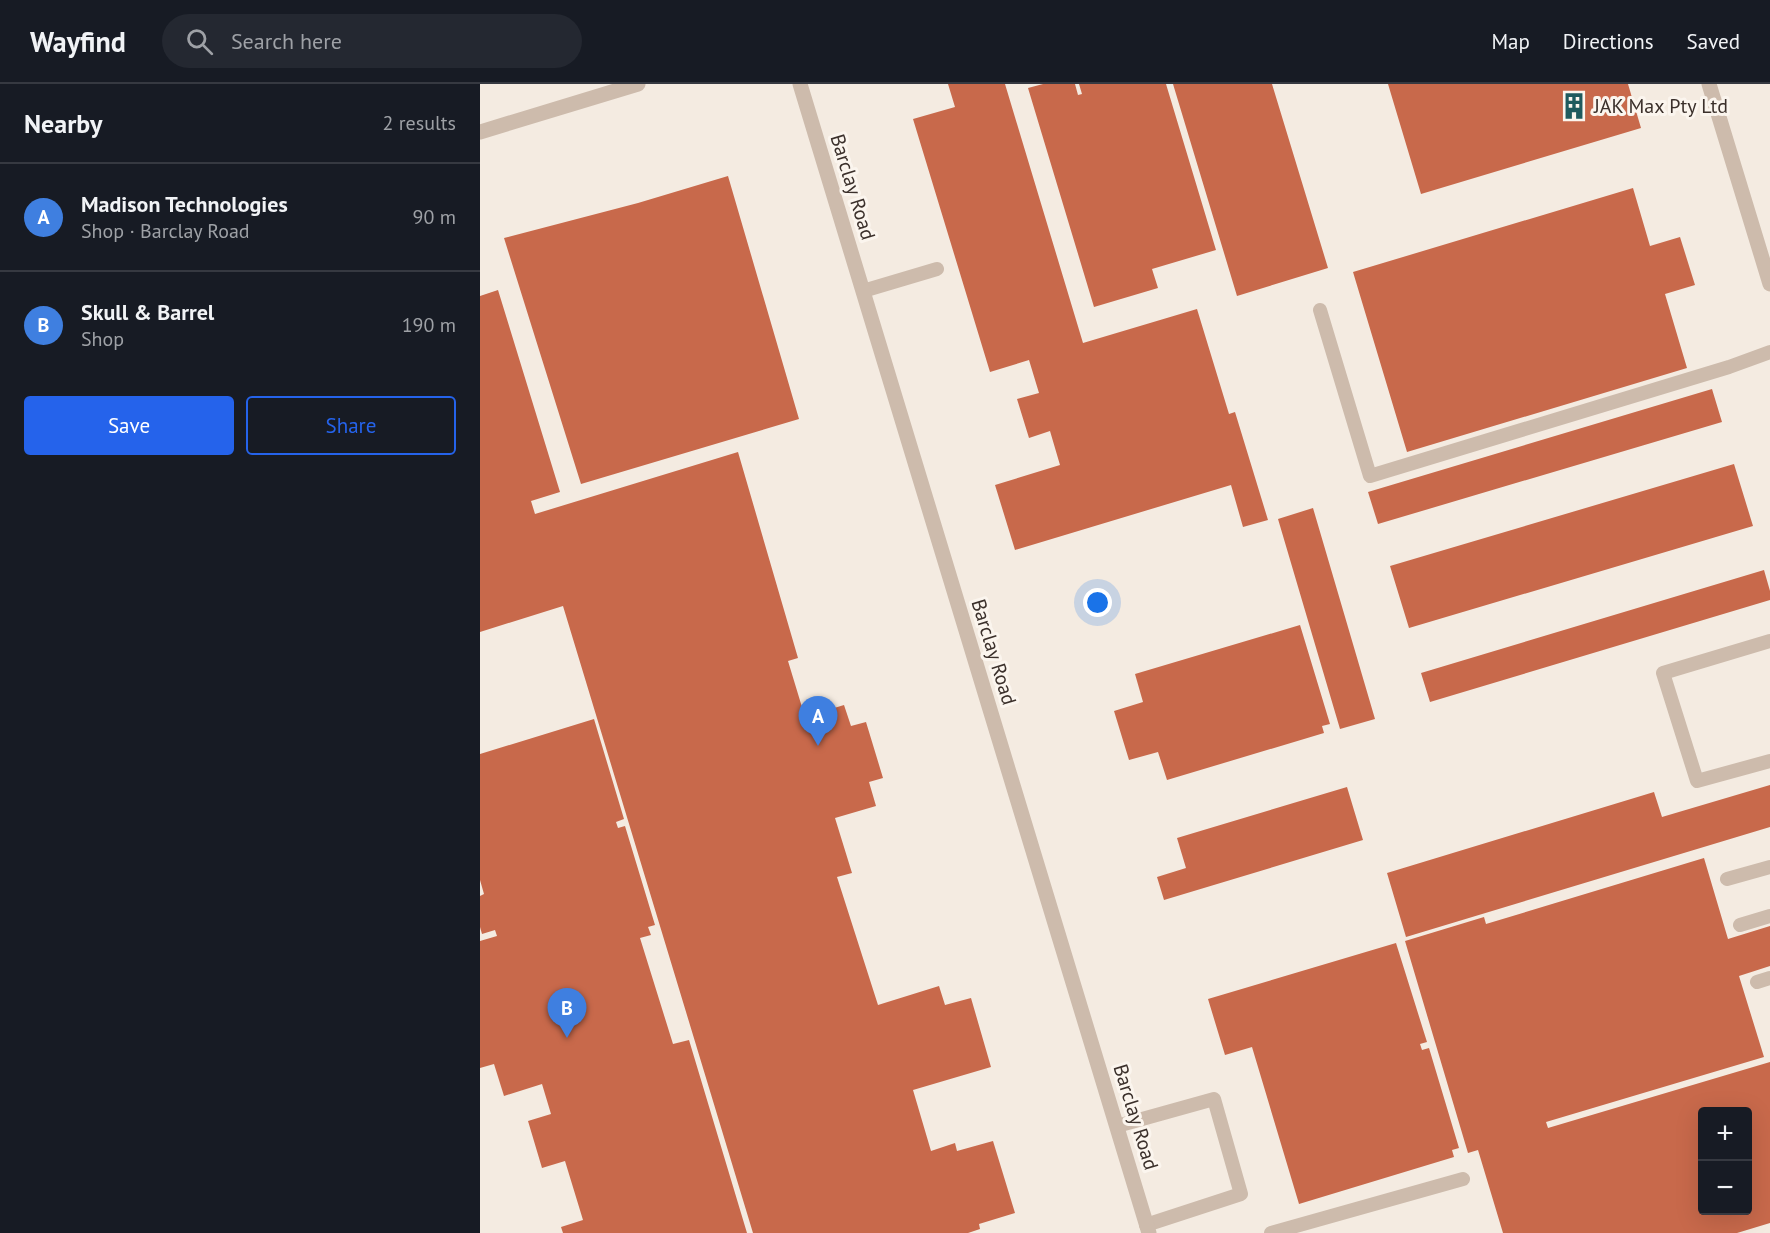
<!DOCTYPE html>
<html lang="en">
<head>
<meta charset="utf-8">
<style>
  body { margin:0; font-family:"PT Sans",sans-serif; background:#242831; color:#f1f3f6 }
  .controls { position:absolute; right:18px; bottom:18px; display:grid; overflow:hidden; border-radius:6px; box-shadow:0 6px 24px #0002 }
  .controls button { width:54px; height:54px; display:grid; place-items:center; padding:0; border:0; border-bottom:2px solid #363941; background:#171b24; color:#f1f3f6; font:30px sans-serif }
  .you { position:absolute; left:618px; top:519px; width:21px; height:21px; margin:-15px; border:4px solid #fff; border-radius:50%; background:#1a73e8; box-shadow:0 0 0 9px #1a73e833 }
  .badge { display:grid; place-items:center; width:39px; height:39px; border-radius:50%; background:#2563eb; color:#fff; font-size:20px; font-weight:700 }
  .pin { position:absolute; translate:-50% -50px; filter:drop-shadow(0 2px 3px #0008) }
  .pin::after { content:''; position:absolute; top:32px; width:21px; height:18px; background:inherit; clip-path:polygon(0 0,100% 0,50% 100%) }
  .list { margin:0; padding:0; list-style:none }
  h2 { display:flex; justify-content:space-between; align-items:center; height:78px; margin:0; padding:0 24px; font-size:26px }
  h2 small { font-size:20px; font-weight:400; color:#9ea1a6 }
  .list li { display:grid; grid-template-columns:39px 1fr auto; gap:18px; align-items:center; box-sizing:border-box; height:108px; padding:0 24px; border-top:2px solid #363941 }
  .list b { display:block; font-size:22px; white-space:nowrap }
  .list p { margin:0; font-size:20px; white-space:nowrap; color:#9ea1a6 }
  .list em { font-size:20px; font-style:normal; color:#9ea1a6 }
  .actions { display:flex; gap:12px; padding:18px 24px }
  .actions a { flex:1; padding:14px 0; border:2px solid #2563eb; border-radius:6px; text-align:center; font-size:21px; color:#2563eb }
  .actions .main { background:#2563eb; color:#fff }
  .icon { flex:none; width:33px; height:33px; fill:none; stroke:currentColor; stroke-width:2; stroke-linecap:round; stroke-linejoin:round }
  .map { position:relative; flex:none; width:1290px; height:1149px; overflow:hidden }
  header { display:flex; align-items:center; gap:36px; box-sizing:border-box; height:84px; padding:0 30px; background:#171b24; border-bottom:2px solid #363941 }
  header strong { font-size:28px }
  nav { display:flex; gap:33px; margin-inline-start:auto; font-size:21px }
  .search { width:420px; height:54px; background:#242831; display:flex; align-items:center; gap:15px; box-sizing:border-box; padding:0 21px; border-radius:33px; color:#9ea1a6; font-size:22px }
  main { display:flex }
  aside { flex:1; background:#171b24 }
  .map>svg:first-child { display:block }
  .building { fill:#c8694b; fill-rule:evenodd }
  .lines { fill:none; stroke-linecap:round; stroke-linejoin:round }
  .service { stroke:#cdbbac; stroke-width:14 }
  .minor { stroke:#cdbbac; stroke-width:15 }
  .labels { text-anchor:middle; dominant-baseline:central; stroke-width:6; stroke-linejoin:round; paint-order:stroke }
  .poi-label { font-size:20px; fill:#3b302b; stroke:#fbf5ee; text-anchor:start }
  .street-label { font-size:20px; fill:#3b302b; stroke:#fbf5ee }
</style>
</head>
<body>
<header>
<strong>Wayfind</strong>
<div class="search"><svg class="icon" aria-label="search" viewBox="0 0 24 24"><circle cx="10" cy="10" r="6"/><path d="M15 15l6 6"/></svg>Search here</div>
<nav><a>Map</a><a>Directions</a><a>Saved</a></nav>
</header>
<main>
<aside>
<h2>Nearby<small>2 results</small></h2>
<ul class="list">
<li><span class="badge" style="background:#3f7fe0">A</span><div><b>Madison Technologies</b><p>Shop · Barclay Road</p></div><em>90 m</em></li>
<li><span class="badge" style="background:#3f7fe0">B</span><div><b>Skull &amp; Barrel</b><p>Shop</p></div><em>190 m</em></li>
</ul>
<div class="actions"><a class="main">Save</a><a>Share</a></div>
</aside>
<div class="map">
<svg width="1290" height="1149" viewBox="0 0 1290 1149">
  <rect width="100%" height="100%" fill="#f4ebe1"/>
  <path class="building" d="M 468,0 L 525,0 L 603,259 L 717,225 L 749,330 L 755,328 L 788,436 L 763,443 L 751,401 L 535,466 L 515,401 L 580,381 L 570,347 L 549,354 L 537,315 L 559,309 L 549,276 L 510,288 L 433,35 L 475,23 Z
    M 563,0 L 595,0 L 598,11 L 602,10 L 599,0 L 686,0 L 736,166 L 672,185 L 678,204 L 614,223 L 548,4 Z
    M 693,0 L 792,0 L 848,184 L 757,212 Z
    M 908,0 L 1148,0 L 1161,44 L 941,110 Z
    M 248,92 L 319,335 L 101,400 L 24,154 L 158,119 Z
    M 1153,104 L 1170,162 L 1200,153 L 1215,201 L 1185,210 L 1207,284 L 927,368 L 873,188 Z
    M 18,206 L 80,408 L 51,417 L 55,430 L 258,368 L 318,574 L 308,577 L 325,633 L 364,621 L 371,642 L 386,638 L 403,694 L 389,698 L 396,722 L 355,734 L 372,789 L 357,793 L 398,921 L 459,902 L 465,921 L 491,914 L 511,983 L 433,1006 L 451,1067 L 475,1059 L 477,1067 L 513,1057 L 535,1129 L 499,1140 L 500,1145 L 488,1149 L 273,1149 L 83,522 L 0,548 L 0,212 Z
    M 1232,305 L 1242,338 L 898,440 L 888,408 Z
    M 1254,380 L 1273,442 L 929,544 L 910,482 Z
    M 833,424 L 895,635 L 860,645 L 798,435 Z
    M 1284,486 L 1290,507 L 1290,516 L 950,618 L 941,589 Z
    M 820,541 L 850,640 L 842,642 L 844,649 L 687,696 L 678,668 L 649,676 L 634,627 L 663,618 L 655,590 Z
    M 114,635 L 144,735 L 136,738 L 138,744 L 145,742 L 175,841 L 168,843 L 171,851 L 160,854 L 193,960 L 209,956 L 267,1149 L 83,1149 L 81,1143 L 103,1136 L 85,1077 L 62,1084 L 48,1037 L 71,1030 L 62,1000 L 24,1012 L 14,980 L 0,984 L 0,857 L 17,852 L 15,846 L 2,850 L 0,843 L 0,812 L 4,810 L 0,796 L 0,670 Z
    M 1290,701 L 1290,743 L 926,853 L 907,789 L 1174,708 L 1182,733 Z
    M 867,703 L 883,756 L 684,816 L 677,793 L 706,784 L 697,754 Z
    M 1224,774 L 1248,855 L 1290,842 L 1290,882 L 1259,892 L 1284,973 L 1066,1038 L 1068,1044 L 1290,978 L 1290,1139 L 1257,1149 L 1023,1149 L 998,1066 L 988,1069 L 925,857 L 1004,833 L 1006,840 ZM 1222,1028 L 1268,1028 L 1268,1126 L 1222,1126 Z
    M 916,859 L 947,958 L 940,960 L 942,966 L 949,964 L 979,1064 L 972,1066 L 974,1073 L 819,1120 L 772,963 L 745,971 L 728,915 Z"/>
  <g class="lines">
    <path class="service" d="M 383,207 L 457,185
      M 840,226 L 890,392 L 1249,283 L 1290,268
      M 1290,557 L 1183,589 L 1217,697 L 1290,677
      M 1247,795 L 1290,783
      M 1260,841 L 1290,832
      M 1277,898 L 1290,894
      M 637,1042 L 734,1015 L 761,1110 L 666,1141
      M 791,1149 L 983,1095"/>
    <path class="minor" d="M 320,0 L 669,1149
      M 1229,0 L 1290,200
      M 0,48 L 158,0"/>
  </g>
  <defs>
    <symbol id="building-bare" viewBox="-9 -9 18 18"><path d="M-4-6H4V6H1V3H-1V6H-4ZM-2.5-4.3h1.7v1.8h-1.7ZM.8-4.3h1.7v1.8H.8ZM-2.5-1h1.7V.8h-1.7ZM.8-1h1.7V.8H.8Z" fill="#1f5a5e" stroke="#fbf5ee" stroke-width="2.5" paint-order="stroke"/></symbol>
  </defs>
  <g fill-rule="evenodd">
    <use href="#building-bare" x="1075" y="3" width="38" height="38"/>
  </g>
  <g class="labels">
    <g class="poi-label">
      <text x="1114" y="22">JAK Max Pty Ltd</text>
    </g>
    <g class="street-label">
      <text transform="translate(373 103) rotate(73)">Barclay Road</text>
      <text transform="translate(514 568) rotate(73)">Barclay Road</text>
      <text transform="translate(656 1033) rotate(73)">Barclay Road</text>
    </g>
  </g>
</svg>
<div class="controls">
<button>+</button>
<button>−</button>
</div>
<div class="you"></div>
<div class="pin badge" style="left:338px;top:662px;background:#3f7fe0">A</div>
<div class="pin badge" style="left:87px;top:954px;background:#3f7fe0">B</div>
</div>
</main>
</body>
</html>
